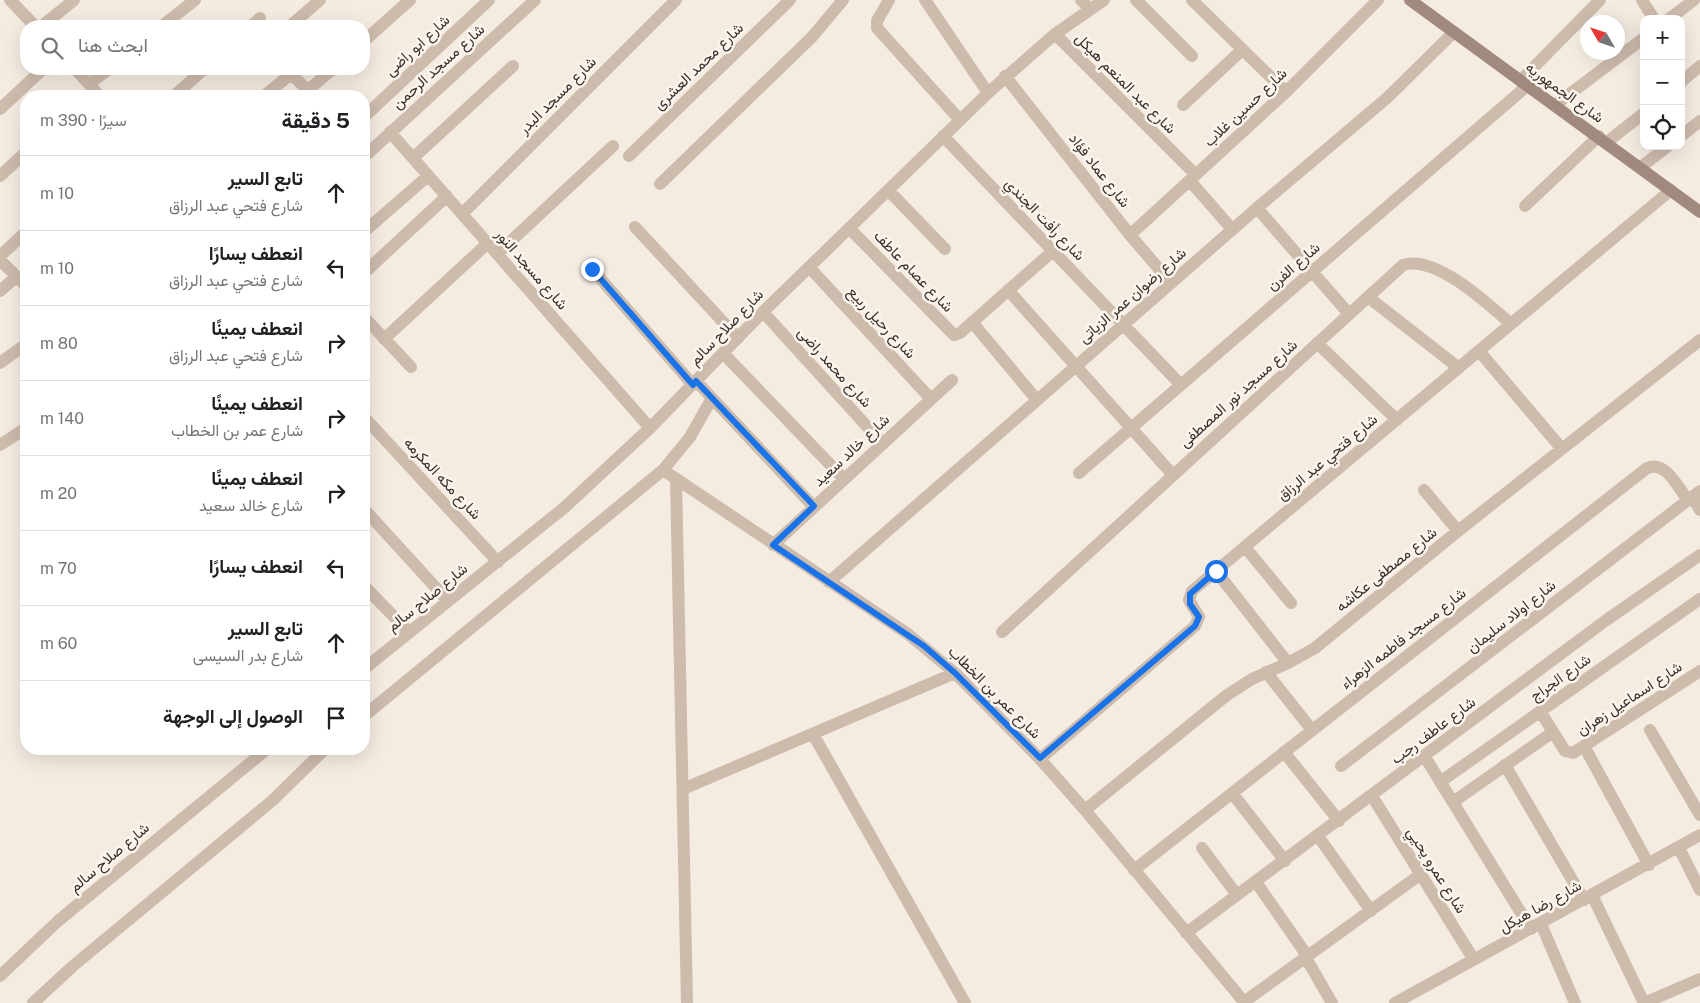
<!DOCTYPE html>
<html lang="ar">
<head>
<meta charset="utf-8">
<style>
  body { margin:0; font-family:"Public Sans",Vazirmatn,sans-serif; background:#f6f6f6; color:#202124; direction:rtl }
  .controls { position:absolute; right:15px; top:15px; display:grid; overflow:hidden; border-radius:10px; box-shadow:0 5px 20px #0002 }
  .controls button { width:45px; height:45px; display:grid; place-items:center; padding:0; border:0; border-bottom:1px solid #e0e0e0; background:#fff; color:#202124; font:25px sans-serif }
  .compass { position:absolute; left:1580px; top:15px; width:45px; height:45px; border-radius:50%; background:#fff; box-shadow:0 5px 20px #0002; rotate:309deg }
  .stop { position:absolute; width:15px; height:15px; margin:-11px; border:4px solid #1a73e8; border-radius:50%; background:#fff }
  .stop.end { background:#1a73e8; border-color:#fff; box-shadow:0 1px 5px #0008 }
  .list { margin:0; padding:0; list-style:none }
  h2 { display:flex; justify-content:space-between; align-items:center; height:65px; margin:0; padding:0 20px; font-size:21px }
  h2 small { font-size:16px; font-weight:400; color:#757577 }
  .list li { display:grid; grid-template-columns:32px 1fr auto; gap:15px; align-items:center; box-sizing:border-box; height:75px; padding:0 20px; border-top:1px solid #e0e0e0 }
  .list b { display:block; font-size:19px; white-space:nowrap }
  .list p { margin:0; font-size:16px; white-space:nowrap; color:#757577 }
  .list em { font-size:16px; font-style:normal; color:#757577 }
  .icon { flex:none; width:28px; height:28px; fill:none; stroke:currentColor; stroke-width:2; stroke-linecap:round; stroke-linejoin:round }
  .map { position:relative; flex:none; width:1700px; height:1003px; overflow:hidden; direction:ltr }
  .search { position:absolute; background:#fff; box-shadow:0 5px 20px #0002; left:20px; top:20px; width:350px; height:55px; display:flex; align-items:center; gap:12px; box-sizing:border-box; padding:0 18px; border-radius:20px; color:#757577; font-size:19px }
  .panel { position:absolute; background:#fff; box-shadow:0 5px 20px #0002; left:20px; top:90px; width:350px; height:665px; border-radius:20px; direction:rtl }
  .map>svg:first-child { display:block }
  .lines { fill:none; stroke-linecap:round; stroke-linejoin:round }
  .street { stroke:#cdbbac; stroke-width:12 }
  .secondary { stroke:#a18a7d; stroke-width:12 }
  .route { stroke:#1a73e8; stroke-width:6 }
  .labels { text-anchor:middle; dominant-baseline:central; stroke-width:5; stroke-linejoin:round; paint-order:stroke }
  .street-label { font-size:15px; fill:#3b302b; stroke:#fbf5ee }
</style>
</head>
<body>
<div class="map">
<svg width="1700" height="1003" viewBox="0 0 1700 1003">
  <rect width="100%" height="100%" fill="#f4ebe1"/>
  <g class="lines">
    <path class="street" d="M 10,0 L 35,26
      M 889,0 L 877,21 L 877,28 L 960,120
      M 925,0 L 988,93
      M 1081,0 L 1090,9
      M 1136,0 L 1192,56
      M 1192,0 L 1286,92
      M 1642,0 L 1654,19
      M 1669,19 L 1694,0
      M 42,26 L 74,0
      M 162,26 L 195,0
      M 251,26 L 260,18
      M 290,26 L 320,0
      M 1055,34 L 1196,175
      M 364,41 L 410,0
      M 75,69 L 100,96
      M 1005,76 L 1130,235 L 1171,283
      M 1521,80 L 1600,0
      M 1681,82 L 1700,66
      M 89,84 L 109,69
      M 308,90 L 333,69
      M 174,96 L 204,69
      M 264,96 L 291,74 L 314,96
      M 1183,105 L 1242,50
      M 1555,105 L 1644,38
      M 0,109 L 43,69
      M 366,115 L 489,0
      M 390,132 L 650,428
      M 943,136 L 1181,385
      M 1681,136 L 1700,121
      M 1607,142 L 1644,113
      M 629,156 L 790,0
      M 364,157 L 535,0
      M 413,158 L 513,66
      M 1641,167 L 1668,146
      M 0,176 L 26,152
      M 1190,181 L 1232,229
      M 660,184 L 812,37 L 843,0
      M 888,190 L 945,249
      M 1525,206 L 1599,136
      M 1257,208 L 1349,314
      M 462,214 L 676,0
      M 635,227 L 738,338
      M 849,228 L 954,335 L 960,333 L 1053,251
      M 366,230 L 428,176
      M 1130,235 L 1286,92 L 1378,0
      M 497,254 L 613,146
      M 0,256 L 26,232
      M 0,260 L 26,286
      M 809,267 L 931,399
      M 592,269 L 693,385
      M 364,273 L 447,196
      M 1008,290 L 1173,475
      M 0,291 L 16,277
      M 1368,297 L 1459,368
      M 763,312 L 883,444
      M 364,317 L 411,367
      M 972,322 L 1037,400
      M 384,339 L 488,243
      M 1317,343 L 1397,420
      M 1479,351 L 1562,449
      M 723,353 L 844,479
      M 0,363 L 26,344
      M 696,381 L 814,507
      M 364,417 L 498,562
      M 0,445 L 26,428
      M 663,470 L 908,634 L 955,673 L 1040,759 L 1085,810 L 1245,1003
      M 1079,473 L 1528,85
      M 676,479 L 687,1003
      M 1424,490 L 1458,531
      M 1692,497 L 1700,510
      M 364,509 L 448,601
      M 773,545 L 952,380
      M 1245,547 L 1291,603
      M 1216,571 L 1288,663
      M 829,582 L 1257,208 L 1387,98 L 1454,32
      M 364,586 L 409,632
      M 1002,632 L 1403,265 C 1435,254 1488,304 1511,324
      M 364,669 L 565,507 L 650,428 L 763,312 L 988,93 L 1055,34 L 1104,0
      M 1266,672 L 1312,730
      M 1540,711 L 1565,751 L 1573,753 L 1700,671
      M 364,716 L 663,470 L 690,437 L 712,398
      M 1650,730 L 1700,815
      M 813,734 L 965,1003
      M 1584,746 L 1649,865
      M 1284,752 L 1339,821
      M 1425,757 L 1531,929
      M 1040,759 L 1195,626 L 1199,617 L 1189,600 L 1192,591 L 1671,190
      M 1505,765 L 1584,900
      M 1341,766 L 1700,491
      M 1440,782 L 1700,599
      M 683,789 L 955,673
      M 1232,793 L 1285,861
      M 1372,796 L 1474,960
      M 1453,802 L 1553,732
      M 1085,810 L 1227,695 L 1252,679 L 1288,663 L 1315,648 L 1458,531 L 1700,340
      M 1318,836 L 1371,911
      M 1202,848 L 1237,895
      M 1679,848 L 1700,890
      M 1134,870 L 1647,468 C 1666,460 1678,488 1688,500
      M 1256,882 L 1308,957
      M 1592,895 L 1644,1003
      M 1541,924 L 1575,1003
      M 1186,933 L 1605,621 L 1700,555
      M 1306,958 L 1332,1003
      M 0,976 L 58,921 L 267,749
      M 1244,1002 L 1421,874
      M 33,1003 L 73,966 L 273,800 L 325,749
      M 1395,1003 L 1700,835
      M 1644,1003 L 1700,979"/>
    <path class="secondary" d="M 1410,0 L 1700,212"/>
  </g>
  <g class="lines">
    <path class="route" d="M 592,269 L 693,385 L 696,381 L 814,506 L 773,545 L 924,646 L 955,673 L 1040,758 L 1195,626 L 1199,617 L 1190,604 L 1190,594 L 1216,571"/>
  </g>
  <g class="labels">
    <g class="street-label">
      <text transform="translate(417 45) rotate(-43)">شارع ابو راضى</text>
      <text transform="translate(438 66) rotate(-42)">شارع مسجد الرحمن</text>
      <text transform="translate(698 66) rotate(-44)">شارع محمد العشرى</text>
      <text transform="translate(1126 83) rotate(45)">شارع عبد المنعم هيكل</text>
      <text transform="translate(1565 92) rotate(36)">شارع الجمهوريه</text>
      <text transform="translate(557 95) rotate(-45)">شارع مسجد البدر</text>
      <text transform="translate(1245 107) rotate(-43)">شارع حسين غلاب</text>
      <text transform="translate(1100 170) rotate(52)">شارع عماد فؤاد</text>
      <text transform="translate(1045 219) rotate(46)">شارع رأفت الجندي</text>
      <text transform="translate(1293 266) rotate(-41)">شارع الفرن</text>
      <text transform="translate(532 269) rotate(49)">شارع مسجد النور</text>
      <text transform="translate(914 271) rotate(46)">شارع عصام عاطف</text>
      <text transform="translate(1132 295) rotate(-41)">شارع رضوان عمر الزياتى</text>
      <text transform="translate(882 322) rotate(47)">شارع رحيل ربيع</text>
      <text transform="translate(726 327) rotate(-46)">شارع صلاح سالم</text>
      <text transform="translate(835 367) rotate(48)">شارع محمد راضى</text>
      <text transform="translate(1238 393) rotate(-42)">شارع مسجد نور المصطفى</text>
      <text transform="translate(851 450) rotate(-43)">شارع خالد سعيد</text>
      <text transform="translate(1327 457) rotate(-40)">شارع فتحي عبد الرزاق</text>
      <text transform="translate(443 478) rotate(47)">شارع مكه المكرمه</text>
      <text transform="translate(1386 569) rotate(-39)">شارع مصطفى عكاشه</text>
      <text transform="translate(427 597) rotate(-39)">شارع صلاح سالم</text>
      <text transform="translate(1511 616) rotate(-38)">شارع اولاد سليمان</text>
      <text transform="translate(1403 638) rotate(-38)">شارع مسجد فاطمه الزهراء</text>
      <text transform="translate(1560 677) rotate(-35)">شارع الجراج</text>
      <text transform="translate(995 692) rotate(45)">شارع عمر بن الخطاب</text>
      <text transform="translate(1629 698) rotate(-33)">شارع اسماعيل زهران</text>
      <text transform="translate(1433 730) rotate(-37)">شارع عاطف رجب</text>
      <text transform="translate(109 857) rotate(-40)">شارع صلاح سالم</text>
      <text transform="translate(1437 870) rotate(58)">شارع عمرو يحيي</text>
      <text transform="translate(1540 906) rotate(-29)">شارع رضا هيكل</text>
    </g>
  </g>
</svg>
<div class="controls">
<button>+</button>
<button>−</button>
<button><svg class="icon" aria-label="locate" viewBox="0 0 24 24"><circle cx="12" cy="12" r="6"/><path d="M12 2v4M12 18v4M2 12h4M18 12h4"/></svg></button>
</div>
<svg class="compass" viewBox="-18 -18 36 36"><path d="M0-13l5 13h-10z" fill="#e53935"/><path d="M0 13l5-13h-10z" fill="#757577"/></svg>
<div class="stop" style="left:1216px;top:571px"></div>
<div class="stop end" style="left:592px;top:269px"></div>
<div class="search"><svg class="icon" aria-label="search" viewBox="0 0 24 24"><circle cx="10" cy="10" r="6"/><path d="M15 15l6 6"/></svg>ابحث هنا</div>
<section class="panel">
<h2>5 دقيقة<small>سيرًا · 390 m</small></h2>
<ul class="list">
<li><svg class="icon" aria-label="ahead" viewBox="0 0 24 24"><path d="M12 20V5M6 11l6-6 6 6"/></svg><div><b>تابع السير</b><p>شارع فتحي عبد الرزاق</p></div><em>10 m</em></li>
<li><svg class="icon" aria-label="left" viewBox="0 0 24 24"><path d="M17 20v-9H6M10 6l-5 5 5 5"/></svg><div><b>انعطف يسارًا</b><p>شارع فتحي عبد الرزاق</p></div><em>10 m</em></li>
<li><svg class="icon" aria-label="right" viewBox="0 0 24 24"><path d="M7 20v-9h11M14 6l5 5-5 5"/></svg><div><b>انعطف يمينًا</b><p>شارع فتحي عبد الرزاق</p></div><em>80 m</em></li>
<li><svg class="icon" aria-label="right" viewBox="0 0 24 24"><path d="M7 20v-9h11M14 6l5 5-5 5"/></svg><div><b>انعطف يمينًا</b><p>شارع عمر بن الخطاب</p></div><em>140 m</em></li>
<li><svg class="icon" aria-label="right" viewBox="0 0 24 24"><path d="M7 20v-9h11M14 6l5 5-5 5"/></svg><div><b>انعطف يمينًا</b><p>شارع خالد سعيد</p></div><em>20 m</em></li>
<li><svg class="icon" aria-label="left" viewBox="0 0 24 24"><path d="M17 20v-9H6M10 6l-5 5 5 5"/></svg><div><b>انعطف يسارًا</b></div><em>70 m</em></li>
<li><svg class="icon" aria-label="ahead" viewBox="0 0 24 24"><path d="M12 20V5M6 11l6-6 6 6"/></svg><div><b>تابع السير</b><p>شارع بدر السيسى</p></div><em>60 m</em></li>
<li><svg class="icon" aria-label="arrive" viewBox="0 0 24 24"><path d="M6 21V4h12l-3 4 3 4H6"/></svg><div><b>الوصول إلى الوجهة</b></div></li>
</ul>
</section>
</div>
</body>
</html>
